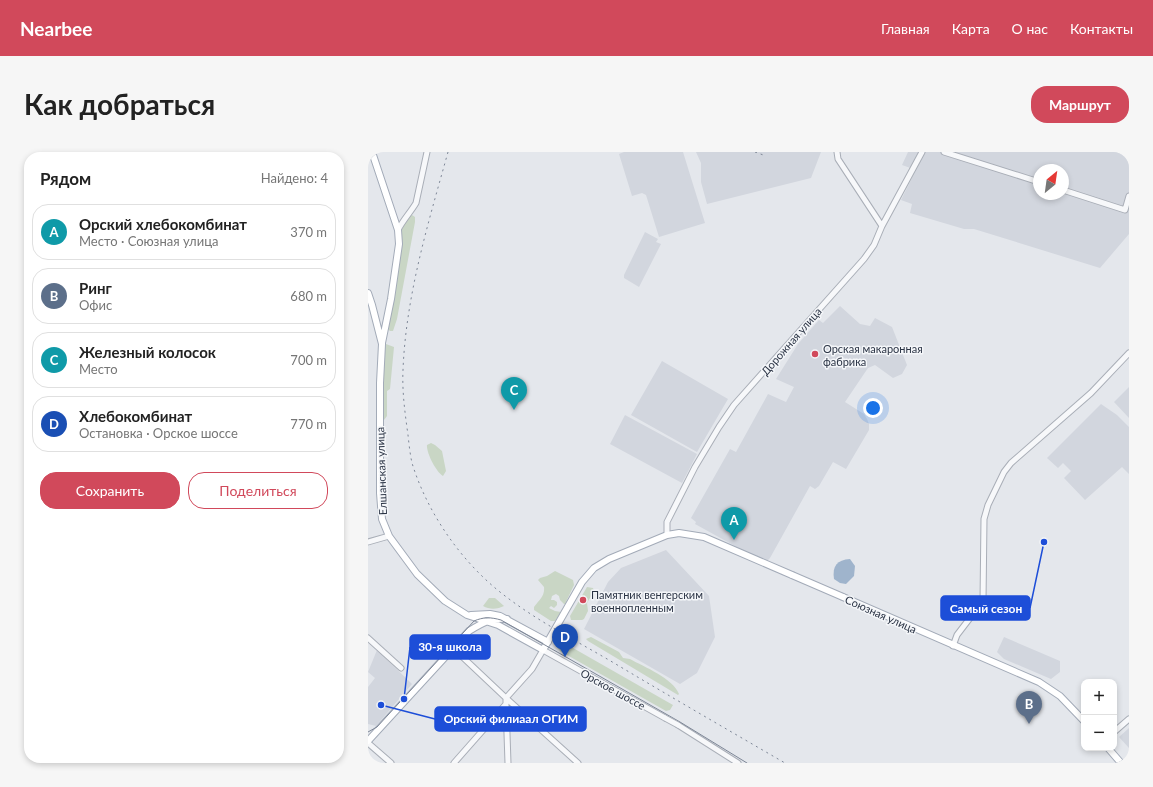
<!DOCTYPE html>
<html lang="ru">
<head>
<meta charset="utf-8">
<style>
  body { margin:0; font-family:Lato,sans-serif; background:#f6f6f6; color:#222 }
  .controls { position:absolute; right:12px; bottom:12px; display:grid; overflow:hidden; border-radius:8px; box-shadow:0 2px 6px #0003 }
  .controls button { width:36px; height:36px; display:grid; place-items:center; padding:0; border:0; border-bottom:1px solid #e0e0e0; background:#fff; color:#222; font:20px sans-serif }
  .compass { position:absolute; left:665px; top:12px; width:36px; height:36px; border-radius:50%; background:#fff; box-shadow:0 2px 6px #0003; rotate:29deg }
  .you { position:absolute; left:505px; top:256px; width:14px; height:14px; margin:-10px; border:3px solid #fff; border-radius:50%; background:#1a73e8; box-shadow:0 0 0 6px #1a73e833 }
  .badge { display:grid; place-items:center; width:26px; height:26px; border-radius:50%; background:#d1495b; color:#fff; font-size:13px; font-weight:700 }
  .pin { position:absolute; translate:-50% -33px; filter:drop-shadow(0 1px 2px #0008) }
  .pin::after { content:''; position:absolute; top:21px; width:14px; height:12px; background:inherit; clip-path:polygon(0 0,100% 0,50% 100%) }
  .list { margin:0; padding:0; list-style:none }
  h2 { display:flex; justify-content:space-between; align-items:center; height:52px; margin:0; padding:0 16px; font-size:17px }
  h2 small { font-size:13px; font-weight:400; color:#767676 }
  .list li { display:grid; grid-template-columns:26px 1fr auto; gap:12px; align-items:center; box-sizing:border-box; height:56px; margin:0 8px 8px; padding:0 8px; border:1px solid #e0e0e0; border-radius:16px }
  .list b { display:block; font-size:15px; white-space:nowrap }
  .list p { margin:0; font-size:13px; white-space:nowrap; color:#767676 }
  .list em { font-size:13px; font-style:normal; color:#767676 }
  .actions { display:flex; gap:8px; padding:12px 16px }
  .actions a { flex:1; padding:9px 0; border:1px solid #d1495b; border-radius:16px; text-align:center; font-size:14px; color:#d1495b }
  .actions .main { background:#d1495b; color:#fff }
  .map { position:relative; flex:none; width:761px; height:611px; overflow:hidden; border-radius:16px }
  header { display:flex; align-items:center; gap:24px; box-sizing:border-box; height:56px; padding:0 20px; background:#d1495b; color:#fff }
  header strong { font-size:19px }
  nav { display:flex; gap:22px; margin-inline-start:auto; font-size:14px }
  .intro { display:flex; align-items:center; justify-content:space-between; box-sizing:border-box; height:96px; padding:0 24px }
  h1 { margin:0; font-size:28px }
  .button { padding:10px 18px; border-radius:16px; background:#d1495b; color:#fff; font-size:14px; font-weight:700 }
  main { display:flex; gap:24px; padding:0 24px }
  aside { flex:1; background:#fff; border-radius:16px; box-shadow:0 2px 6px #0003 }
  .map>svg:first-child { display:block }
  .built { fill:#d2d6de; fill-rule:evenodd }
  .green { fill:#c9d6c5 }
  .water { fill:#9fb4cc }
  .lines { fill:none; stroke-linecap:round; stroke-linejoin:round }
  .minor-casing { stroke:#a9aeb7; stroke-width:7 }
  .major-casing { stroke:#a3abb8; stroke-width:8 }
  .minor { stroke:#f7f8fa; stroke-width:5 }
  .major { stroke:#fff; stroke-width:6 }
  .tram { stroke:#7d8696; stroke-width:1 }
  .rail { stroke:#7d8696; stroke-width:1; stroke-dasharray:2 4; stroke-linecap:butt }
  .minor-bridge-casing { stroke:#a9aeb7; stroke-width:7; stroke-linecap:butt }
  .major-bridge-casing { stroke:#a3abb8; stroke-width:8; stroke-linecap:butt }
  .minor-bridge { stroke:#f7f8fa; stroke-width:5 }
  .major-bridge { stroke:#fff; stroke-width:6 }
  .poi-dot { fill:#d1495b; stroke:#f4f6f9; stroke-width:1.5 }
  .labels { text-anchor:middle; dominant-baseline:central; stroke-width:3; stroke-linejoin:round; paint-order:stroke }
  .street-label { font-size:11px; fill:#2b3445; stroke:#f4f6f9 }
  .poi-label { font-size:11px; fill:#2b3445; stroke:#f4f6f9; text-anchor:start }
  .leader { fill:none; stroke:#1d4ed8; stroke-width:1.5 }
  .callout-dot { fill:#1d4ed8; stroke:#f4f6f9; stroke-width:1.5 }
  .callout { fill:#1d4ed8; stroke:#1d4ed8; stroke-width:1.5 }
  .callout-label { font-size:12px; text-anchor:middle; font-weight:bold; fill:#fff }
</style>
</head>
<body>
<header>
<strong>Nearbee</strong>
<nav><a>Главная</a><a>Карта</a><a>О нас</a><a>Контакты</a></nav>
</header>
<div class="intro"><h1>Как добраться</h1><a class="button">Маршрут</a></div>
<main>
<aside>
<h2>Рядом<small>Найдено: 4</small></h2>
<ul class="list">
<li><span class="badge" style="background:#0f9aa8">A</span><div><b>Орский хлебокомбинат</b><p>Место · Союзная улица</p></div><em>370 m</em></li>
<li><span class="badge" style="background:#5c6f8a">B</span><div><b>Ринг</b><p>Офис</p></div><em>680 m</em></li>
<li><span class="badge" style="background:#0f9aa8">C</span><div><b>Железный колосок</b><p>Место</p></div><em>700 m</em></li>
<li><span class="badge" style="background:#1a4fb4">D</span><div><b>Хлебокомбинат</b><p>Остановка · Орское шоссе</p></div><em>770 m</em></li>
</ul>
<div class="actions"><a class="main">Сохранить</a><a>Поделиться</a></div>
</aside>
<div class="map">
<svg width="761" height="611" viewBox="0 0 761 611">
  <rect width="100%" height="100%" fill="#e4e7ec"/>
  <path class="built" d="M 256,0 L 315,0 L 337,71 L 291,85 L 278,43 L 274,41 L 264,44 L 251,2 Z
    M 328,0 L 453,0 L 443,26 L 339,52 L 333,30 L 333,11 Z
    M 540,0 L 761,0 L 761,82 L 732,116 L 606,77 L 596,77 L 542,61 L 544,52 L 533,48 L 548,18 L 534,13 ZM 671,18 L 695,18 L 695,42 L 671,42 Z
    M 277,80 L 290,87 L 288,90 L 293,92 L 271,135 L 256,126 L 256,123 Z
    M 472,154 L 492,172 L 502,174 L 507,166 L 524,175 L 539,213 L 534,222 L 525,226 L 507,213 L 500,216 L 477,250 L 496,262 L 499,267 L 501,272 L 501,278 L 478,317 L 465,310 L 451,334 L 447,337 L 442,334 L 402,406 L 399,409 L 387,405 L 327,372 L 328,370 L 323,366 L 362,297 L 368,300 L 400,242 L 418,250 L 426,235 L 408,227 L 430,192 L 451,168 L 455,171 Z
    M 294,209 L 360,247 L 329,300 L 263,263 Z
    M 761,235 L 761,266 L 746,250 Z
    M 733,252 L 749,263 L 761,275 L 761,322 L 754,315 L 717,348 L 696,326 L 703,319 L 695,311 L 690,316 L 679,306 Z
    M 257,263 L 329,302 L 314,331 L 242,292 Z
    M 298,398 L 341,444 L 347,485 L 329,521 L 312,532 L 216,477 L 240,430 L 253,416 Z
    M 636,485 L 692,509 L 692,520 L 683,527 L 636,507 L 629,500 Z
    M 9,498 L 44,532 L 8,574 L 0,572 L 0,535 L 7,526 L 0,520 Z
    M 761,576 L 761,596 L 751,585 Z"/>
  <path class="green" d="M 44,63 L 47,65 L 47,70 L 29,167 L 25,179 L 22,179 L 19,176 L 33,79 L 40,65 Z
    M 18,192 L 26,195 L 22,237 L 19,239 L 19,264 L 16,268 L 13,268 L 16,196 Z
    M 63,291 L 67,293 L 74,299 L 78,319 L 75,324 C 68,320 58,300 59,293 Z
    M 187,419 L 205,428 L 206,433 L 197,452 L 196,452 L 192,448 L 191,444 L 188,442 L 184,444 L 183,448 L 186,448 L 189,450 L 189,453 L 186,456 L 183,454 L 181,456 L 187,459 L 193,460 L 187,469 L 183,469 L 166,458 L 166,455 C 171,448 177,444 176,435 L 170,428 L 172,426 L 179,424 Z
    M 219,435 L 225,436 L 226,439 L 219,451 L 220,459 L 216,467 L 214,468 L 203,468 L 202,464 Z
    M 121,446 L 127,446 L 136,454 C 130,457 122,458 115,454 Z
    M 223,485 L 251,500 L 255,506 L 262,507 C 276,515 305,526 311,542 L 310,543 L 220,489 L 218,487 Z
    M 191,488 L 305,553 L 302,558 L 298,559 L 192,499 L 188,493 L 188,489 Z"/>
  <path class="water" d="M 482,407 L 487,414 L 486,424 L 478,432 L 472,431 L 466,427 C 464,414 469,408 482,407 Z"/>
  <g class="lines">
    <defs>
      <path id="minor" d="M 576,0 L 671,30
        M 695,38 L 757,58 L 761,44
        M 514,74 L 554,0
        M 30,78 C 35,68 42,61 48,51 L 59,0
        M 299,383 L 299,370 L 327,315 L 351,275 L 366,253 L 496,107 L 506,93 L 514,74 L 470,7 L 469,0
        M 0,390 L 21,384
        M 0,486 L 33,516
        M 585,494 L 589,483 L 615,449 L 616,367 L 620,353 L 636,320 L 643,311 L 723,241 L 761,201
        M 85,496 L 138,546 L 210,611
        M 138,552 L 140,611
        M 310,573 L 370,611
        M 746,580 L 761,567
        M 0,591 L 23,611
        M 86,611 L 138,552 L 138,546 L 164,517 L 175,498 L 297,566"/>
      <path id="major" d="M 4,0 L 30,78 L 31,92 L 23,147 L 14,191
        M 0,141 L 4,153 L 14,192 L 12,231 L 12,341 L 14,367 L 21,384 L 49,422 L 77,449 L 99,463 L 130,473 L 175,498 L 214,430 L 226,416 L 241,407 L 299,383 L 311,381 L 336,385 L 424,423
        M 475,445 L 671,530 L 692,544 L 716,569
        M 103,463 L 122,462 L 132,464 L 180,490
        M 0,589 L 101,479 C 114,471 124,465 139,467
        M 740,596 L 753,611"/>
    </defs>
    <use href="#minor" class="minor-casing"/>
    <use href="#major" class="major-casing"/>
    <use href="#minor" class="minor"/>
    <use href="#major" class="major"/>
    <path class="tram" d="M 0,580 L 9,575 L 106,469 C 115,465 123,465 133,468 L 312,570 L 379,611"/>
    <path class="rail" d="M 80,0 C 60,72 38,143 35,218 C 34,240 37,261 40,283 C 41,292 42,302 44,311 C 59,360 92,408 132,440 C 167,468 207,488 246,511 C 303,545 360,578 417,611
      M 387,0 L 398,4"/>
    <defs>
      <path id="minor-bridge" d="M 297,566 L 310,573"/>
      <path id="major-bridge" d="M 424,423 L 475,445"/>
    </defs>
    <use href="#minor-bridge" class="minor-bridge-casing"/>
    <use href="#major-bridge" class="major-bridge-casing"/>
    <use href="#minor-bridge" class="minor-bridge"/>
    <use href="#major-bridge" class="major-bridge"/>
  </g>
  <g class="poi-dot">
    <circle cx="447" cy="202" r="4"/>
    <circle cx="215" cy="448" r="4"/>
  </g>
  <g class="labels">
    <g class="street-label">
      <text transform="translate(423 189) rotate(-49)">Дорожная улица</text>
      <text transform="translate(13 319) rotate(-92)">Елшанская улица</text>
      <text transform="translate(513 462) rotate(24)">Союзная улица</text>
      <text transform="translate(245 537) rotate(29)">Орское шоссе</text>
    </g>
    <g class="poi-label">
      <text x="455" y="196">Орская макаронная<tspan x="455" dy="13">фабрика</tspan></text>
      <text x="223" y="442">Памятник венгерским<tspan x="223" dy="13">военнопленным</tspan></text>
    </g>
  </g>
  <path class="leader" d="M676 390L662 456M36 547L42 495M13 553L67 567"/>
  <g class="callout-dot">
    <circle cx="676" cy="390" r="4"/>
    <circle cx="36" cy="547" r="4"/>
    <circle cx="13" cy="553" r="4"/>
  </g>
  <g class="callout">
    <rect x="573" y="444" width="89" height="24" rx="4"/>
    <rect x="42" y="483" width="80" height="24" rx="4"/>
    <rect x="67" y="555" width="151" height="24" rx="4"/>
  </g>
  <g class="callout-label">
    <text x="618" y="461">Самый сезон</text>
    <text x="82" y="499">30-я школа</text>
    <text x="143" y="571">Орский филиаал ОГИМ</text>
  </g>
</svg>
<div class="controls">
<button>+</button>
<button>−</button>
</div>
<svg class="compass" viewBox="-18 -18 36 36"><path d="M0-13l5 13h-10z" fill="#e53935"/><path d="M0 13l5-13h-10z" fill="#767676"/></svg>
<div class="you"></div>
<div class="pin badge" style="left:366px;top:388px;background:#0f9aa8">A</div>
<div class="pin badge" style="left:661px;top:572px;background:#5c6f8a">B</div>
<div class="pin badge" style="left:146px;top:258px;background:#0f9aa8">C</div>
<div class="pin badge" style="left:197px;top:505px;background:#1a4fb4">D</div>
</div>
</main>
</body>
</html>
